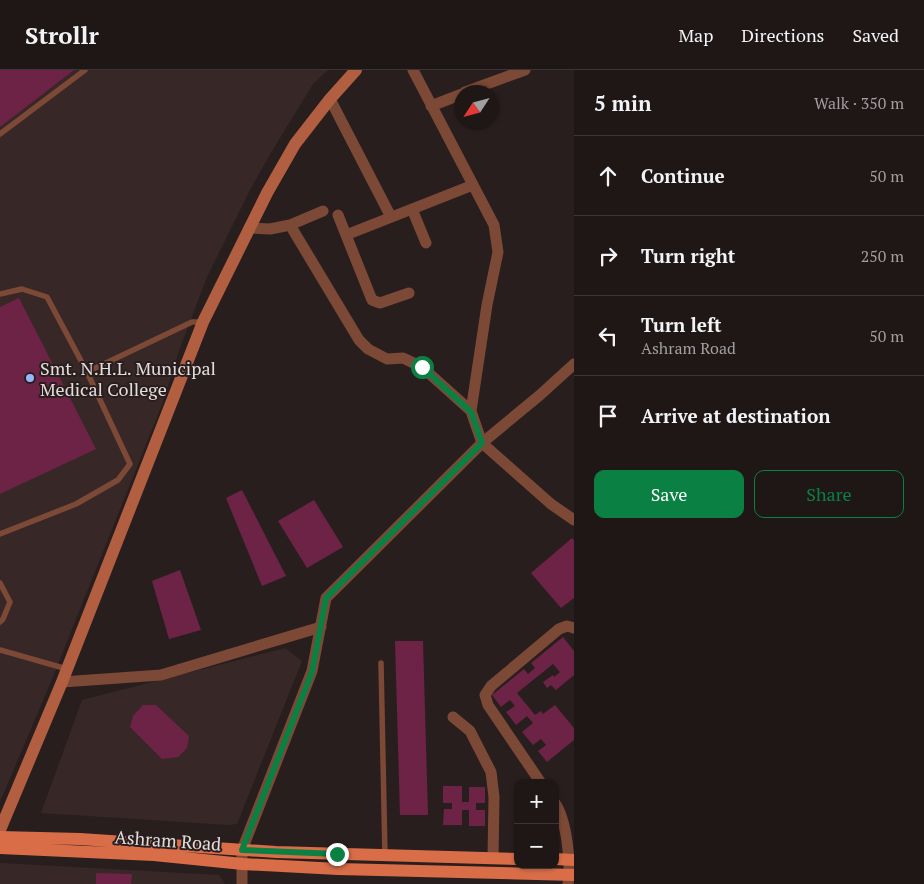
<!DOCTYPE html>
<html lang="en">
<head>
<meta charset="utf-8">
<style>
  body { margin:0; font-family:"PT Serif",serif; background:#271f1f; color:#f1f3f6 }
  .controls { position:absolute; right:15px; bottom:15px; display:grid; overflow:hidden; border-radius:10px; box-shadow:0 1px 4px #0004 }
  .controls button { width:45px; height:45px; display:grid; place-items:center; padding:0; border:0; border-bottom:1px solid #3c3535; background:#1f1616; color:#f1f3f6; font:25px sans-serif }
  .compass { position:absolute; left:454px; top:15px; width:45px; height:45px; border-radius:50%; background:#1f1616; box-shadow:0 1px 4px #0004; rotate:234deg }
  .stop { position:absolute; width:15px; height:15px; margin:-11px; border:4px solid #0b8043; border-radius:50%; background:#fff }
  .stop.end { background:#0b8043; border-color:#fff; box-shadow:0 1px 5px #0008 }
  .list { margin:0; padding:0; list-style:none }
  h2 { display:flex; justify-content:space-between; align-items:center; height:65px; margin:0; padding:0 20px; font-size:21px }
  h2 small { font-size:16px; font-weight:400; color:#a19fa1 }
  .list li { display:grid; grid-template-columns:32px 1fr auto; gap:15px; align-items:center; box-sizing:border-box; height:80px; padding:0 20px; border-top:1px solid #3c3535 }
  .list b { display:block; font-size:19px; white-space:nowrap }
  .list p { margin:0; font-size:16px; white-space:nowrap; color:#a19fa1 }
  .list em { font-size:16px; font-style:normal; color:#a19fa1 }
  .actions { display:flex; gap:10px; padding:15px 20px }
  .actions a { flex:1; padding:11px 0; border:1px solid #0b8043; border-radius:10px; text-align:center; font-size:18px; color:#0b8043 }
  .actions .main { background:#0b8043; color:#fff }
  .icon { flex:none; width:28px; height:28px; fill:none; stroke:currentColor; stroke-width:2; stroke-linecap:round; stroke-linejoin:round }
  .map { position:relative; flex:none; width:574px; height:814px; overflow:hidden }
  header { display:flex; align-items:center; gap:30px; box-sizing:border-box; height:70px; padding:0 25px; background:#1f1616; border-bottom:1px solid #3c3535 }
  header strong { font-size:24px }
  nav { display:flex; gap:28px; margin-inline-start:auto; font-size:18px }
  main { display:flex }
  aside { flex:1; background:#1f1616 }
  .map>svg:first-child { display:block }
  .built { fill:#382727 }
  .building { fill:#6d2345 }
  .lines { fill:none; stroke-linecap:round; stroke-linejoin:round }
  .lane { stroke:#7d4937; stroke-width:5.5 }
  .street { stroke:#7d4937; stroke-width:11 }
  .secondary { stroke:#b15e41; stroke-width:12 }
  .primary { stroke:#d96d48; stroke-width:12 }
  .route { stroke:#0b8043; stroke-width:6 }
  .poi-dot { fill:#97b6fd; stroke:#291e1e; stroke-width:2 }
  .labels { text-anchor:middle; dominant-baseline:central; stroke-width:4; stroke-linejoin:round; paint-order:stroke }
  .poi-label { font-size:18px; fill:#e3dcdc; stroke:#291e1e; text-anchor:start }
  .street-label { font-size:18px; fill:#e3dcdc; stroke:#291e1e }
</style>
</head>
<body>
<header>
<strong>Strollr</strong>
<nav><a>Map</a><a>Directions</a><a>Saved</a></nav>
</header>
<main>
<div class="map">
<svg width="574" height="814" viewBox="0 0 574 814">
  <rect width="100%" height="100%" fill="#291e1e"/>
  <path class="built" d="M 0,0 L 328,0 L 313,14 L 272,81 L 252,116 L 207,207 L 180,278 L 163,332 L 50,614 L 0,732 Z
    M 285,578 L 302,591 L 237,754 L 229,755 L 41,743 L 82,630 Z
    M 0,793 L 219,805 L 225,814 L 0,814 Z"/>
  <path class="building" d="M 0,0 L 74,0 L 0,57 Z
    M 19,228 L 96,379 L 0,424 L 0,237 Z
    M 242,420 L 286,506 L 262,516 L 226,428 Z
    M 314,430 L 343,477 L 307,498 L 278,451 Z
    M 572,468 L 574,470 L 574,528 L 561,538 L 531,503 Z
    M 180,500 L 201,560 L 169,569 L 152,511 Z
    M 563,567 L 574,581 L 574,605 L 556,620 L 551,615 L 547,618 L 543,612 L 553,605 L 554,607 L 560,602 L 553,594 L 517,623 L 535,645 L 541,641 L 543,644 L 555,635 L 574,658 L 574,670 L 547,692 L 538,681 L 546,675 L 541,669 L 533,675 L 522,662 L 533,653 L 527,646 L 516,655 L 506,642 L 515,636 L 510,630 L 501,637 L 492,625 L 524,599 L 528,604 L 535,598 L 531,593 Z
    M 395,571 L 423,571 L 428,745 L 400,745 Z
    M 143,635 L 156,635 L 189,666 L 187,678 L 178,687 L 162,689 L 130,657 L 133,646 Z
    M 443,716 L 462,716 L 462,732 L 469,732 L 469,717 L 485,717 L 485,733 L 476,733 L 476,740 L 485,740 L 485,756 L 469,756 L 469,740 L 462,740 L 462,755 L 443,755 L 444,739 L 452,739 L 452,733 L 443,733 Z
    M 96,803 L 132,804 L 131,814 L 96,814 Z"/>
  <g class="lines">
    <path class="lane" d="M 0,64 L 85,0
      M 0,224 L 22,219 L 47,227 L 87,302
      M 0,464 L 76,434 L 118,410 L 130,394 L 87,302 L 192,252 L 203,252
      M 0,513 L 10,532 L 3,549 L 0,552
      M 0,580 L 67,599
      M 381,593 L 385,785"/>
    <path class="street" d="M 413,0 L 494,155 L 498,182 L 487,235 L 471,341 L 482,373 L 551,434 L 574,450
      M 465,22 L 525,0
      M 330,29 L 391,147
      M 431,36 L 462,24
      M 412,139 L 426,173
      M 338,145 L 372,230 L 380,233 L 409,223
      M 290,155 L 323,141
      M 249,158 L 270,159 L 290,155 L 359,270 L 368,279 L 387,289 L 403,288 L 422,297 L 471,341
      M 346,165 L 473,115
      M 62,612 L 161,605 L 321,557
      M 453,647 L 470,661 L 491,702 L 494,727 L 493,788
      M 541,713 L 488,635 L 485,625 L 491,616 L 559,559 L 567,556 L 574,558
      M 555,733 C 567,751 571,793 568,814
      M 242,814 L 242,780 L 312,601 L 326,528 L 482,373 L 540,325 L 574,294"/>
    <path class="secondary" d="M 0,760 L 62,612 L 203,252 L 267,123 L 295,74 L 330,29 L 356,0"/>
    <path class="primary" d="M 0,767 L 80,769 L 276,782 L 518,789
      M 0,778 L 154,785 L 243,794 L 338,799 L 574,805
      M 555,789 L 574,790"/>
  </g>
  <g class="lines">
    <path class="route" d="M 337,784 L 242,780 L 312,602 L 326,528 L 482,373 L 471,342 L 422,297"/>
  </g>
  <circle class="poi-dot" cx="30" cy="308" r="5"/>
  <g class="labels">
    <g class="poi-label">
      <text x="40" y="298">Smt. N.H.L. Municipal<tspan x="40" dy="21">Medical College</tspan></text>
    </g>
    <g class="street-label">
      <text transform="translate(168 770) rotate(4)">Ashram Road</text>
    </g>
  </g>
</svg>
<div class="controls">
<button>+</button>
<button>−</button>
</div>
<svg class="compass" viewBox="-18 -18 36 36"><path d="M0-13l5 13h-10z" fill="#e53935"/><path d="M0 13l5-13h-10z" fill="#a19fa1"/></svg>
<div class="stop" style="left:422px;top:297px"></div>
<div class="stop end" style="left:337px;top:784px"></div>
</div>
<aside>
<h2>5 min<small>Walk · 350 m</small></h2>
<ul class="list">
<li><svg class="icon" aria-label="ahead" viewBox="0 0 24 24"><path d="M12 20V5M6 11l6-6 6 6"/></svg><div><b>Continue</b></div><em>50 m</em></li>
<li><svg class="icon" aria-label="right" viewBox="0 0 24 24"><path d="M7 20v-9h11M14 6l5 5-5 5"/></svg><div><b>Turn right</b></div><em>250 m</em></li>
<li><svg class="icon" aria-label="left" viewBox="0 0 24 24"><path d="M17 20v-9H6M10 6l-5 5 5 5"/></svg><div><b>Turn left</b><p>Ashram Road</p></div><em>50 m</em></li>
<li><svg class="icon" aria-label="arrive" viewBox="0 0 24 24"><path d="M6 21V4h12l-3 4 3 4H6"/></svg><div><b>Arrive at destination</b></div></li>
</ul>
<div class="actions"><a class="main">Save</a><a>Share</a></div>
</aside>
</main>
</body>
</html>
